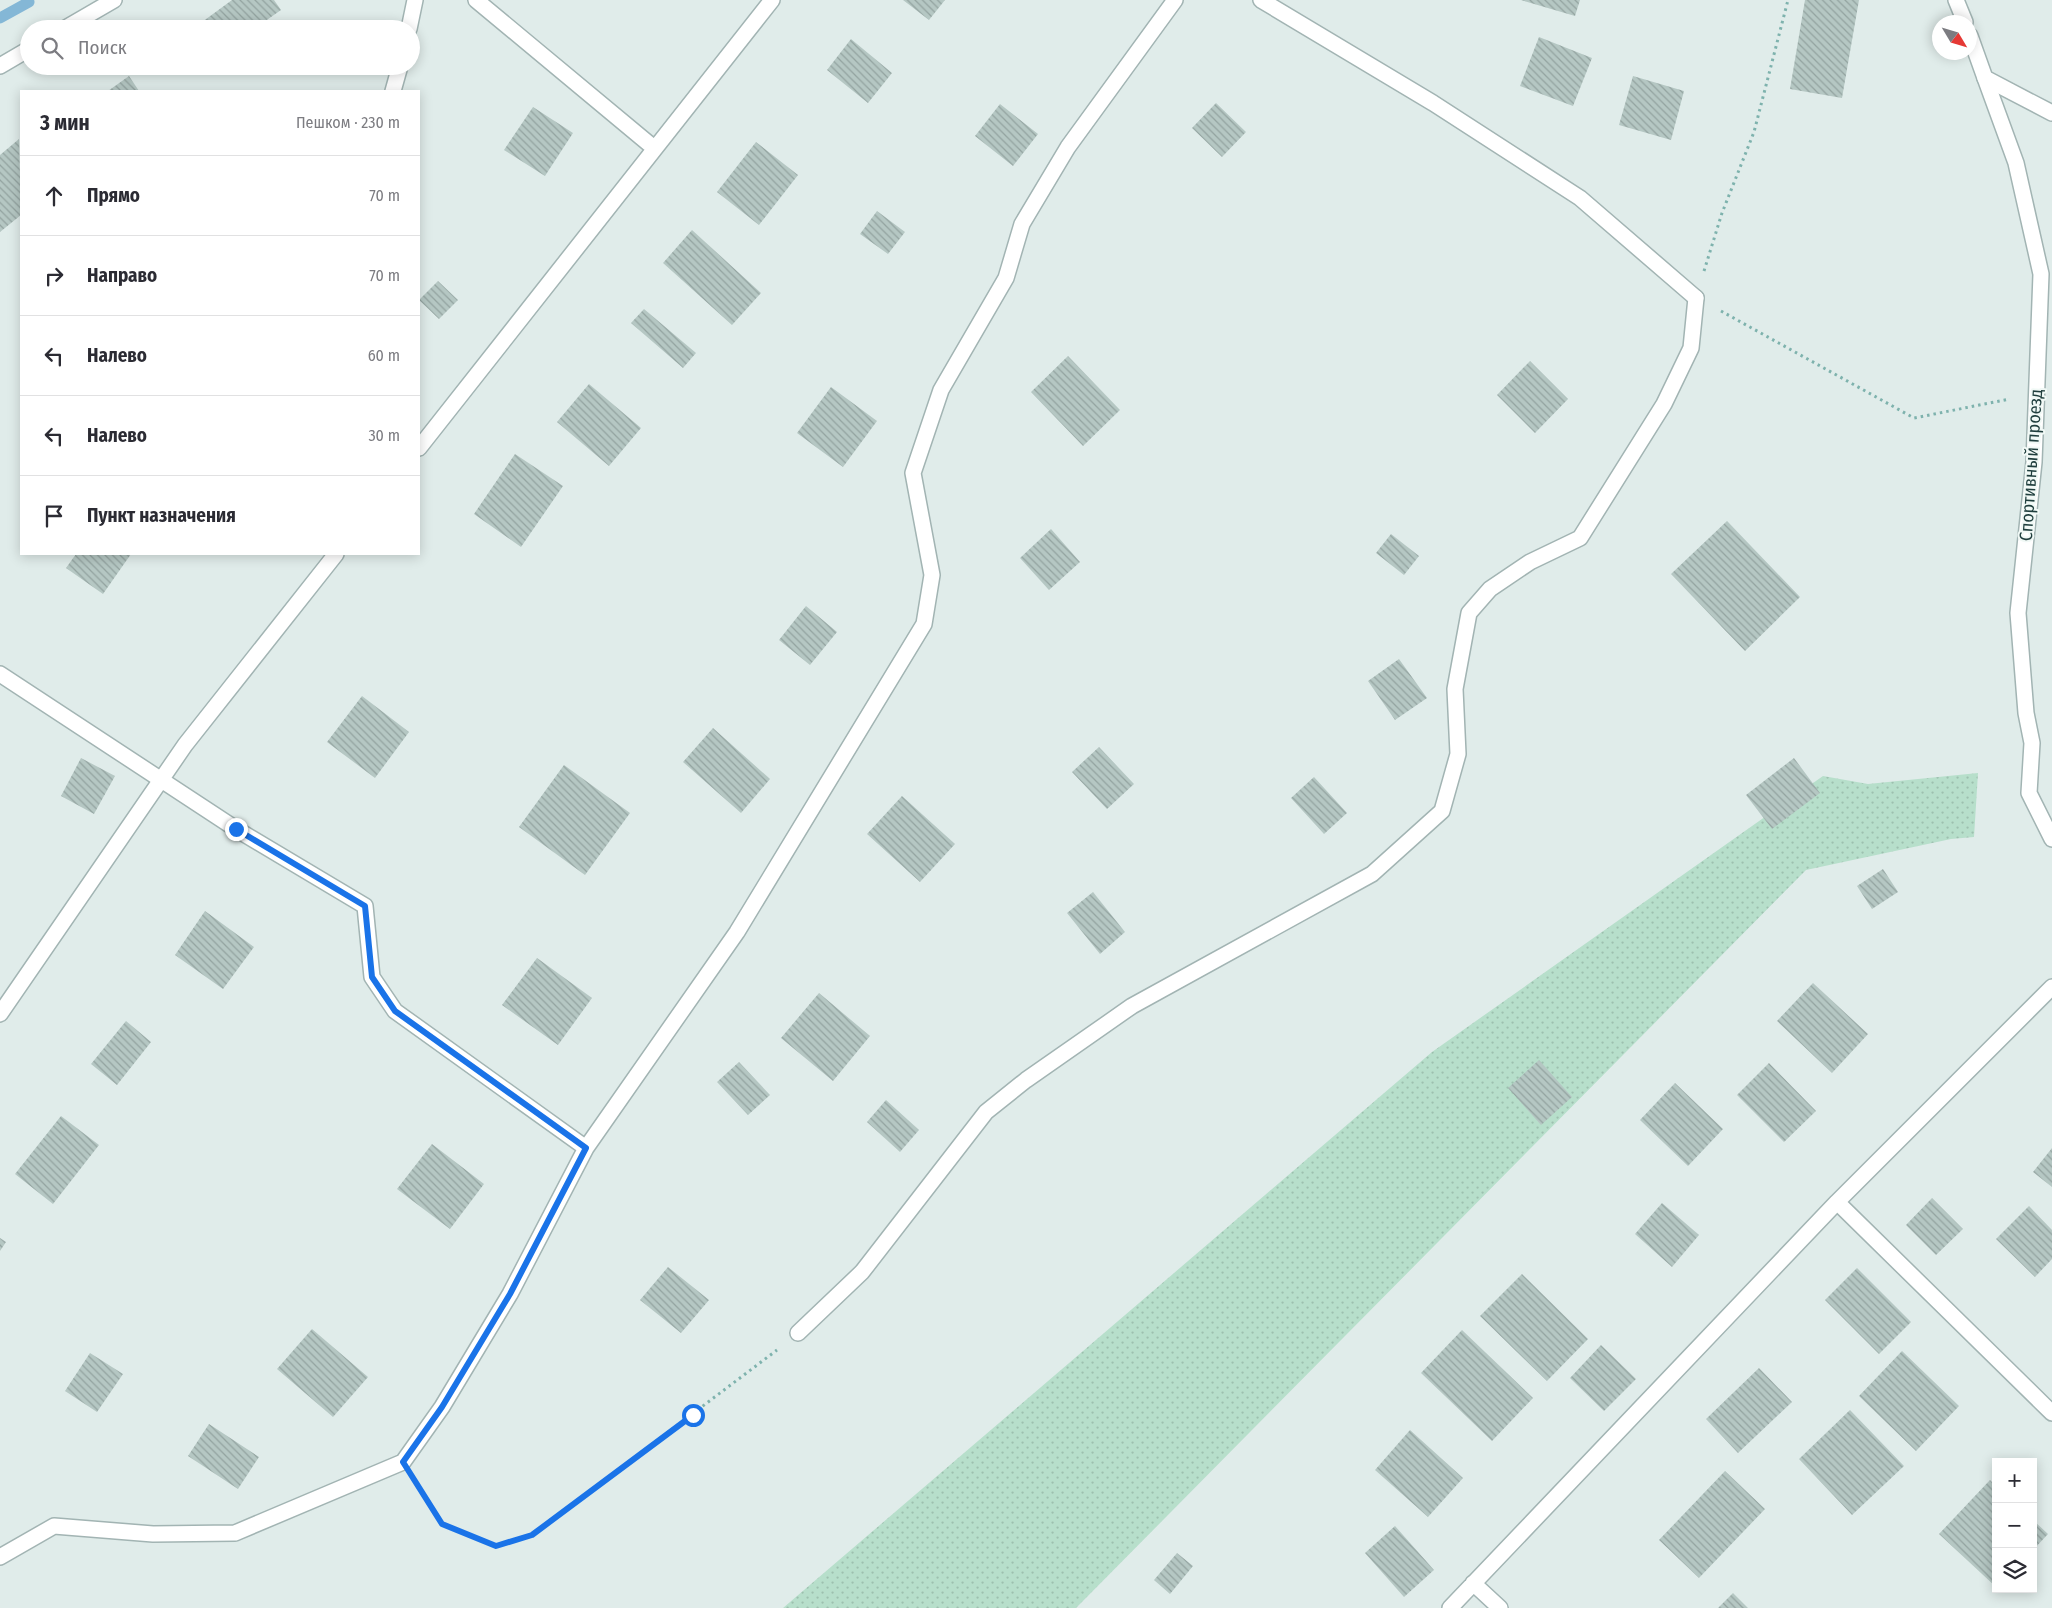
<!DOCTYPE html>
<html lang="ru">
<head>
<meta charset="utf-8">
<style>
  body { margin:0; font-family:"Fira Sans Condensed",sans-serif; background:#f2f2f3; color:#2b2b33 }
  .controls { position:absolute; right:15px; bottom:15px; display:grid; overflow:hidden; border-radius:0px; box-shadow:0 2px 12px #0003 }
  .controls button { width:45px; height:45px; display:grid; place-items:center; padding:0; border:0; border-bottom:1px solid #e1e1e2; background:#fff; color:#2b2b33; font:25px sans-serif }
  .compass { position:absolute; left:1932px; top:15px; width:45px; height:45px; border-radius:50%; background:#fff; box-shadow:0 2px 12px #0003; rotate:128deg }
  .stop { position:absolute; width:15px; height:15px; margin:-11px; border:4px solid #1a73e8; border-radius:50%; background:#fff }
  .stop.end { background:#1a73e8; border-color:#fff; box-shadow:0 1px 5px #0008 }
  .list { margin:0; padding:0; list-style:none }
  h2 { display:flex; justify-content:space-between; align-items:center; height:65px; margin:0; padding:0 20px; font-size:21px }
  h2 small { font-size:16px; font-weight:400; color:#7c7c81 }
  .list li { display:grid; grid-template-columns:32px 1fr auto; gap:15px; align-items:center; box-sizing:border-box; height:80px; padding:0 20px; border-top:1px solid #e1e1e2 }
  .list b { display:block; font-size:19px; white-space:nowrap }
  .list em { font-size:16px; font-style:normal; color:#7c7c81 }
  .icon { flex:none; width:28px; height:28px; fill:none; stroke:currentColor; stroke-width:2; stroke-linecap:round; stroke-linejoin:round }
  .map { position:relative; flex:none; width:2052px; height:1608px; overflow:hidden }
  .search { position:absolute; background:#fff; box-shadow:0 2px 12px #0003; left:20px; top:20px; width:400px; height:55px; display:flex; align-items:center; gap:12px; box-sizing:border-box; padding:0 18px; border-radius:28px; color:#7c7c81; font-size:19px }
  .panel { position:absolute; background:#fff; box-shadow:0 2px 12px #0003; left:20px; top:90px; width:400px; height:465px; border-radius:0px }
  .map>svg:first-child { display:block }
  .park { fill:url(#park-dots) }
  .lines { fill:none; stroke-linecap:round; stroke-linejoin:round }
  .stream { stroke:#84b7d6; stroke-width:11 }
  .building { fill:url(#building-back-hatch) }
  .service-casing { stroke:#a2b4b3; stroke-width:18 }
  .minor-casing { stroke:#a2b4b3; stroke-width:18 }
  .path { stroke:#7eb2ad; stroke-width:3; stroke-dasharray:2.5 4; stroke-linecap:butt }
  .service { stroke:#fff; stroke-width:15 }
  .minor { stroke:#fff; stroke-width:15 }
  .route { stroke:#1a73e8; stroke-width:6 }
  .labels { text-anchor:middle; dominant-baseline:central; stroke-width:4; stroke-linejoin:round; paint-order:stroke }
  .street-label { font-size:18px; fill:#1f3e3d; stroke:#f1f9f6 }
</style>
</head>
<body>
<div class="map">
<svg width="2052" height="1608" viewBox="0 0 2052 1608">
  <defs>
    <pattern id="park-dots" width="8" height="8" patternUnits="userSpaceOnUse" patternTransform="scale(1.25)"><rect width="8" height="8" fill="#b7dfcb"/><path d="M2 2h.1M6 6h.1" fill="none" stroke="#9dc0af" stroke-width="1.8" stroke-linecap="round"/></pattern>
    <pattern id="building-back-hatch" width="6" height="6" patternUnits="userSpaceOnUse" patternTransform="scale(1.25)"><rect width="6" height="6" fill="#b5c7c3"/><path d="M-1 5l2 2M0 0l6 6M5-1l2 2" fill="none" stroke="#93a3a0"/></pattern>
  </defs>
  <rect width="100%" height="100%" fill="#e0ecea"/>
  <path class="park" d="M 1978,773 L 1974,837 L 1951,839 L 1806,870 L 1076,1608 L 783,1608 L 1432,1052 L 1823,776 L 1868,784 Z"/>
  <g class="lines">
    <path class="stream" d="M 0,18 L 29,2"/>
  </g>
  <path class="building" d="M 232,0 L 274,0 L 281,10 L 254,29 L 201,29 L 198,25 Z
    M 903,0 L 945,0 L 929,20 Z
    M 1521,0 L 1580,0 L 1575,16 Z
    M 1805,0 L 1859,0 L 1842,98 L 1790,89 Z
    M 1539,37 L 1592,58 L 1573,106 L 1520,86 Z
    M 851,39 L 892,73 L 868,103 L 827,70 Z
    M 129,76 L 139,91 L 108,91 Z
    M 1633,76 L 1684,91 L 1671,140 L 1619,125 Z
    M 1216,103 L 1246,132 L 1222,157 L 1192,128 Z
    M 1000,104 L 1038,134 L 1013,166 L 975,136 Z
    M 533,107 L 573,133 L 545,176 L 504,150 Z
    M 19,139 L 21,215 L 0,232 L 0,155 Z
    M 756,142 L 798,175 L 759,225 L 717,192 Z
    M 877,211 L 905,232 L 888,254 L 860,234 Z
    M 692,230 L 761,293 L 732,325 L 663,263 Z
    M 438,281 L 458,300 L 439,319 L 419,300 Z
    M 644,309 L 696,353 L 683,368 L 631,323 Z
    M 1068,356 L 1120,410 L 1083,446 L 1031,392 Z
    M 1530,361 L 1568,399 L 1535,433 L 1497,395 Z
    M 589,384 L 641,428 L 609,466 L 557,422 Z
    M 831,387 L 877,421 L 843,467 L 797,433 Z
    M 515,454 L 563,486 L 521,547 L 474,514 Z
    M 1727,521 L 1800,597 L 1745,651 L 1671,574 Z
    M 1051,529 L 1080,562 L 1049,590 L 1020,558 Z
    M 1391,534 L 1419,556 L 1404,575 L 1376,553 Z
    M 76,554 L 131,554 L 103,594 L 66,568 Z
    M 806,606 L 837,632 L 810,665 L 779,640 Z
    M 1399,659 L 1427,698 L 1395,720 L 1368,681 Z
    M 362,696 L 409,732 L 375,778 L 327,742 Z
    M 713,728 L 770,779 L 741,813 L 683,762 Z
    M 1099,747 L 1134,784 L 1107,809 L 1072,772 Z
    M 81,758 L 115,776 L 94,814 L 61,796 Z
    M 1794,758 L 1820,793 L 1772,829 L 1746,795 Z
    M 564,765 L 630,813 L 585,875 L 519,827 Z
    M 1314,777 L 1347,813 L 1324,834 L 1291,798 Z
    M 902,796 L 955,844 L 920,882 L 867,834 Z
    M 1883,869 L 1898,892 L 1872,909 L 1857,886 Z
    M 1093,892 L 1125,932 L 1100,954 L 1067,913 Z
    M 205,911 L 254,947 L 223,989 L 175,955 Z
    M 537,958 L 592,998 L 558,1045 L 502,1005 Z
    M 1813,983 L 1868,1034 L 1832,1073 L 1777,1021 Z
    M 819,993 L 870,1036 L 833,1081 L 781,1038 Z
    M 126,1021 L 151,1042 L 117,1085 L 91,1064 Z
    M 1539,1060 L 1572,1097 L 1541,1125 L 1508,1088 Z
    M 739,1062 L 770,1095 L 748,1115 L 717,1082 Z
    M 1769,1063 L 1816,1111 L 1784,1142 L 1737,1095 Z
    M 1675,1083 L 1723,1129 L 1688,1166 L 1640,1120 Z
    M 886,1100 L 919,1130 L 900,1152 L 867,1122 Z
    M 61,1116 L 99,1145 L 53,1204 L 15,1174 Z
    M 432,1144 L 484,1184 L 450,1229 L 397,1189 Z
    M 2052,1148 L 2052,1187 L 2033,1172 Z
    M 1932,1198 L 1963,1229 L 1936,1255 L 1906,1225 Z
    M 1662,1203 L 1699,1235 L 1672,1267 L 1635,1234 Z
    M 2029,1206 L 2052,1230 L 2052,1259 L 2035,1277 L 1996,1239 Z
    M 0,1238 L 6,1242 L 0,1251 Z
    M 668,1267 L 709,1300 L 681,1333 L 640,1300 Z
    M 1857,1268 L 1911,1322 L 1879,1354 L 1825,1300 Z
    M 1522,1274 L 1588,1339 L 1547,1381 L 1480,1316 Z
    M 312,1329 L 368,1377 L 333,1417 L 277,1369 Z
    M 1462,1330 L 1533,1398 L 1492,1441 L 1421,1373 Z
    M 1601,1345 L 1636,1379 L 1604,1411 L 1570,1378 Z
    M 1902,1351 L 1959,1406 L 1916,1451 L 1859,1396 Z
    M 90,1353 L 123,1374 L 97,1412 L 65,1391 Z
    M 1759,1368 L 1792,1402 L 1738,1453 L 1706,1419 Z
    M 1850,1410 L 1904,1466 L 1852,1515 L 1799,1459 Z
    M 209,1424 L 259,1457 L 238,1489 L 188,1456 Z
    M 1410,1430 L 1463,1478 L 1428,1517 L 1375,1470 Z
    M 1725,1471 L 1765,1509 L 1699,1578 L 1659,1540 Z
    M 1990,1480 L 1996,1486 L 1996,1587 L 1939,1534 Z
    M 2033,1520 L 2048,1534 L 2033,1550 Z
    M 1395,1526 L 1434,1570 L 1404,1597 L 1365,1553 Z
    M 1177,1553 L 1193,1566 L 1170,1594 L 1154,1580 Z
    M 1733,1593 L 1748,1608 L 1718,1608 Z"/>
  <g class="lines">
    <defs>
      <path id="service" d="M 409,29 L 415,0
        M 1985,78 L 2016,163 L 2041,274 L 2034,462 L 2018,613 L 2026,713 L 2032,743 L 2029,793 L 2052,839
        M 393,91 L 400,66
        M 0,674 L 236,829 L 365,906 L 372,977 L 395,1011 L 586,1148 L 510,1294 L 442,1407 L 403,1462 L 235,1533 L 153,1534 L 54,1526 L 0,1557
        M 586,1148 L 737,932 L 924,624 L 932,575 L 913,473 L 941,390 L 1006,278 L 1022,224 L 1068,147 L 1175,0
        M 1837,1202 L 2052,1413
        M 798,1333 L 862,1272 L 986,1112 L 1026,1080 L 1132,1006 L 1372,874 L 1442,811 L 1458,754 L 1455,689 L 1469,613 L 1490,589 L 1530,562 L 1580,538 L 1664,404 L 1691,348 L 1696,298
        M 1473,1583 L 1500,1608
        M 1450,1608 L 1837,1202 L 2052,987"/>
      <path id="minor" d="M 476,0 L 654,148
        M 1261,0 L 1433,103 L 1580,198 L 1696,298
        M 1956,0 L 1965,22
        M 64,29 L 114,0
        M 1970,36 L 1985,78 L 2052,113
        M 0,66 L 29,49
        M 419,448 L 772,0
        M 0,1014 L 185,745 L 336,554"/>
    </defs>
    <use href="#service" class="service-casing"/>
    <use href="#minor" class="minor-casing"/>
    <path class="path" d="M 1704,271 L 1722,213 L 1754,132 L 1788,0
      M 1721,311 L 1914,418 L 2010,399
      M 416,1484 L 442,1524 L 496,1546 L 532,1535 L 777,1350"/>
    <use href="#service" class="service"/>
    <use href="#minor" class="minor"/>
  </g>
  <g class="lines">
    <path class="route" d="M 236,829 L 365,906 L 372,977 L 395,1011 L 586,1148 L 510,1294 L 442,1407 L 403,1462 L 442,1524 L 496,1546 L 532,1535 L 693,1415"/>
  </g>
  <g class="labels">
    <g class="street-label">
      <text transform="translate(2031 465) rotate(-86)">Спортивный проезд</text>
    </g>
  </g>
</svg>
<div class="controls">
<button>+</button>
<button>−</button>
<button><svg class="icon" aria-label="layers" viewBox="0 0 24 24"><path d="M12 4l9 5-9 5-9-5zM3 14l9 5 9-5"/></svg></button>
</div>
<svg class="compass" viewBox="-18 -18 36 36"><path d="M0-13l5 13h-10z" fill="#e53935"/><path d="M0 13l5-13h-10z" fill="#7c7c81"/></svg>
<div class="stop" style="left:693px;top:1415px"></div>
<div class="stop end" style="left:236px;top:829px"></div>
<div class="search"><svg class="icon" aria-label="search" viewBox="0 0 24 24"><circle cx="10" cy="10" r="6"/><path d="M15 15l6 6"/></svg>Поиск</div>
<section class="panel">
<h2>3 мин<small>Пешком · 230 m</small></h2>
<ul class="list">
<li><svg class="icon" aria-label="ahead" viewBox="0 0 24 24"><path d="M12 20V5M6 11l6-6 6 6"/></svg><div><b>Прямо</b></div><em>70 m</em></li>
<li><svg class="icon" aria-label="right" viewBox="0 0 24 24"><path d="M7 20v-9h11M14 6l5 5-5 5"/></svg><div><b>Направо</b></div><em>70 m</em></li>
<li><svg class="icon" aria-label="left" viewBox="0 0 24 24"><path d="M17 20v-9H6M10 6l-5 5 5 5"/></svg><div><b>Налево</b></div><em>60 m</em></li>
<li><svg class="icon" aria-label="left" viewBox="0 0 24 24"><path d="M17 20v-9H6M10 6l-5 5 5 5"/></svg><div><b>Налево</b></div><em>30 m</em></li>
<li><svg class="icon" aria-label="arrive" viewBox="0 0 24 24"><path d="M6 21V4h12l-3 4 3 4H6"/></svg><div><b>Пункт назначения</b></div></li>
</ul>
</section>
</div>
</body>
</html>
